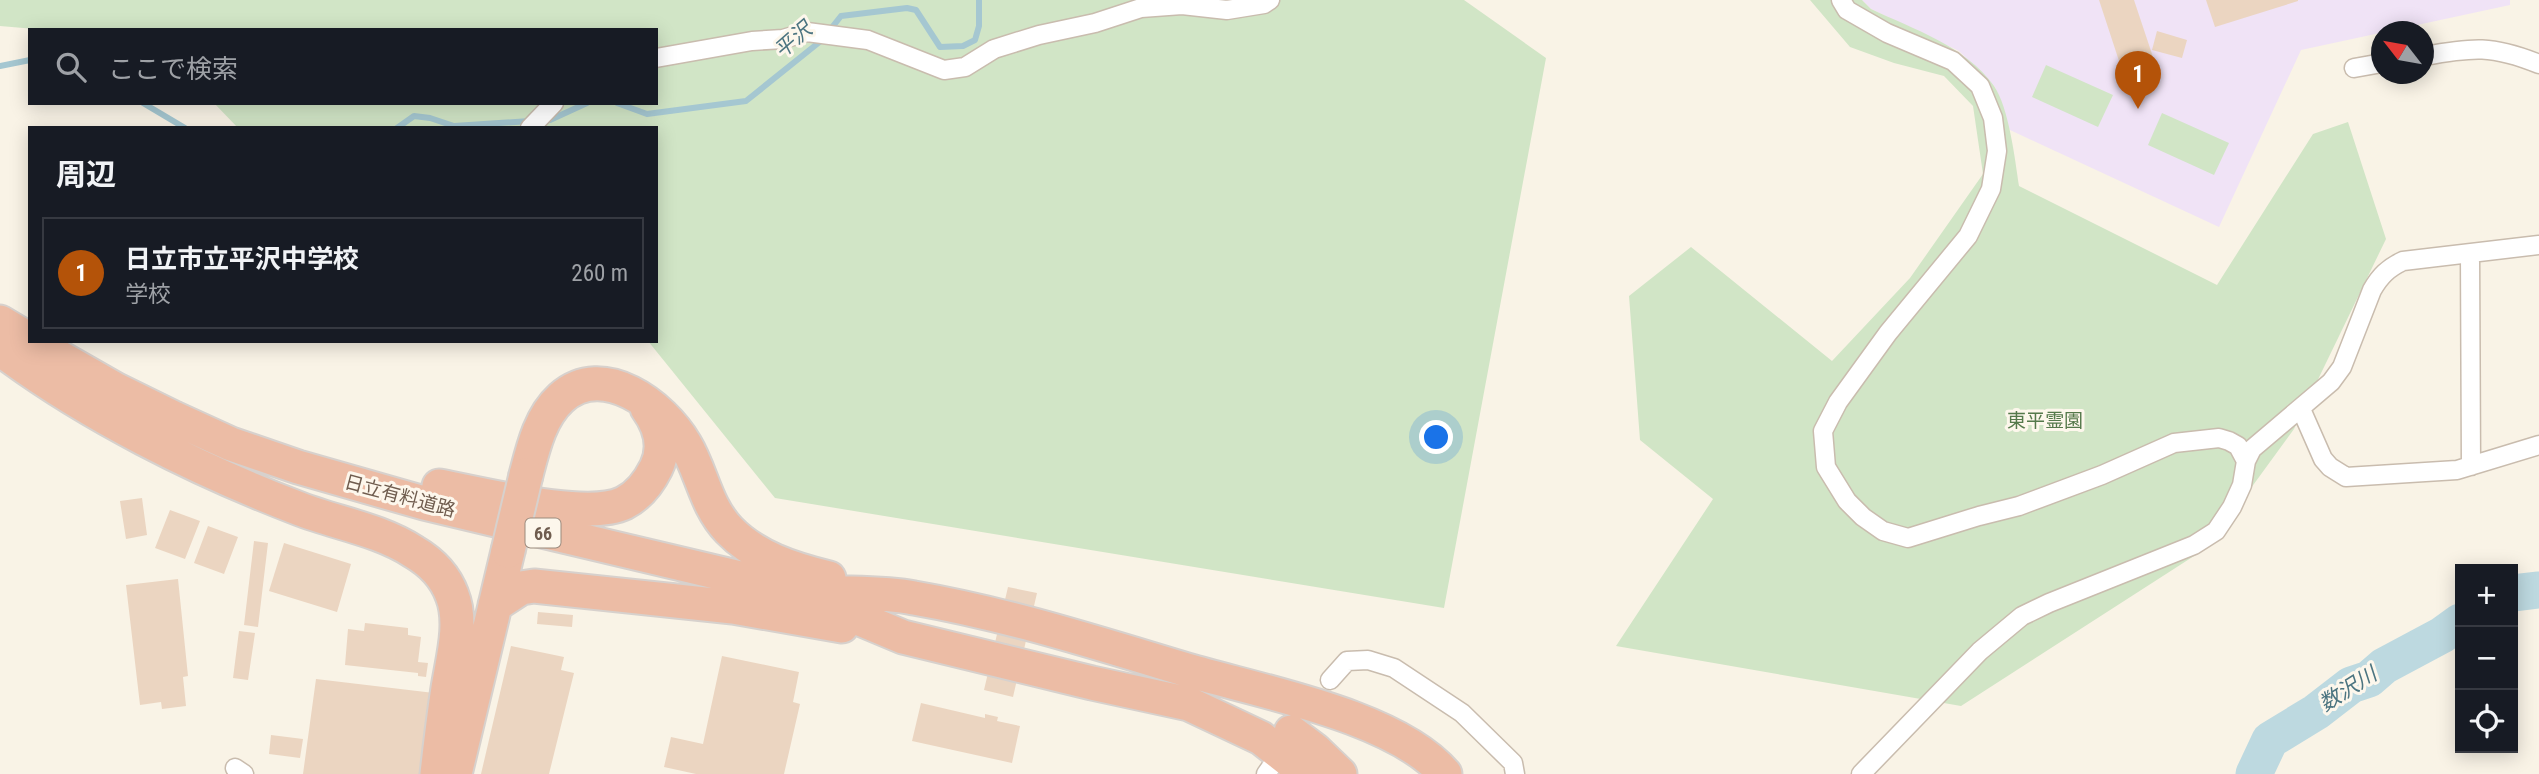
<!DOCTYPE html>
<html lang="ja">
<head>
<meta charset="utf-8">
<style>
  body { margin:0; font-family:"Roboto Condensed","Noto Sans JP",sans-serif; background:#20242c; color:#f1f3f6 }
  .controls { position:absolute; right:21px; bottom:21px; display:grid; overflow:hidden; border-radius:0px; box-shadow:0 4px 18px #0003 }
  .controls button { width:63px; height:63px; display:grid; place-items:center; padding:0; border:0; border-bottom:2px solid #363941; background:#171b24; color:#f1f3f6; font:35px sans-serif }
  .compass { position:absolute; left:2371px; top:21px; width:63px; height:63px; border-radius:50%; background:#171b24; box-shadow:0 4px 18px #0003; rotate:301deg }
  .you { position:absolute; left:1437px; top:438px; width:24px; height:24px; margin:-18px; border:5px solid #fff; border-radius:50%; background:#1a73e8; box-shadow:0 0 0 10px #1a73e833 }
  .badge { display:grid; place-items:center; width:46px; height:46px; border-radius:50%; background:#b45309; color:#fff; font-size:23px; font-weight:700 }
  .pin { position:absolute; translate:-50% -58px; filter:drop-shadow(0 2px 4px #0008) }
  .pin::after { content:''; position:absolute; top:37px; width:24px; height:21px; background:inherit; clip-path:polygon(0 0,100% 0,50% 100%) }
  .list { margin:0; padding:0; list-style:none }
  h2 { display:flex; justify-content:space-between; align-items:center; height:91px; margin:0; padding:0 28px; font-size:30px }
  h2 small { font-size:23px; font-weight:400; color:#9ea1a6 }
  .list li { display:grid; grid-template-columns:46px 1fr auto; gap:21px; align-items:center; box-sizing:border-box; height:112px; margin:0 14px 14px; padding:0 14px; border:2px solid #363941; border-radius:0px }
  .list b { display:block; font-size:26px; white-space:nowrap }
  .list p { margin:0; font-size:23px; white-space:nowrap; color:#9ea1a6 }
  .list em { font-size:23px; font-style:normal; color:#9ea1a6 }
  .icon { flex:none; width:38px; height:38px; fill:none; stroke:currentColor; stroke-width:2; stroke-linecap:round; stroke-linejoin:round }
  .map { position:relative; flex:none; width:2539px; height:774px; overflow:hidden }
  .search { position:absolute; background:#171b24; box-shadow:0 4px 18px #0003; left:28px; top:28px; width:630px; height:77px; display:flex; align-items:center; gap:18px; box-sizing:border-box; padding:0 24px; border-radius:0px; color:#9ea1a6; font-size:26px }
  .panel { position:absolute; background:#171b24; box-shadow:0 4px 18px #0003; left:28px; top:126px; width:630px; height:217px; border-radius:0px }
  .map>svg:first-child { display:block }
  .education { fill:#f0e3f6 }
  .green { fill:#d1e5c6 }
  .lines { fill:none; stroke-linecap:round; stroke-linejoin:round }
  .stream { stroke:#a5c7d1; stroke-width:6 }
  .river { stroke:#bdd9e0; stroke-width:37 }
  .building { fill:#ebd5c1 }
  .street-casing { stroke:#c9bcae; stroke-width:21 }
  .highway-casing { stroke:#d7d1cd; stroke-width:37 }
  .street { stroke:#fff; stroke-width:18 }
  .highway { stroke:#ecbca5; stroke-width:33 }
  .highway-bridge-casing { stroke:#d7d1cd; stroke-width:37; stroke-linecap:butt }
  .highway-bridge { stroke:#ecbca5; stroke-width:33 }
  .labels { text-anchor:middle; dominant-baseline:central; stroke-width:6; stroke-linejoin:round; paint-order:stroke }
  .shield { fill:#fdf7ec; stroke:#9a8a7d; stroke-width:2 }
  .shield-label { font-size:18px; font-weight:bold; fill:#6f5c4e }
  .park-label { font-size:19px; fill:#55794b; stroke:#fdf7ec }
  .street-label { font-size:19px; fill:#6f5c4e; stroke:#fdf7ec }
  .water-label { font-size:21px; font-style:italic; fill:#4b7480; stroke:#fdf7ec }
</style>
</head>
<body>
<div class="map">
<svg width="2539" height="774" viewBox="0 0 2539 774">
  <rect width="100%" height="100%" fill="#f9f3e6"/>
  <path class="education" d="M 1862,0 L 2510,0 L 2510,5 L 2301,50 L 2219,227 L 2010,130 L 1995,87 L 1959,51 L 1871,9 Z"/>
  <path class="green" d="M 0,0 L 1464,0 L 1546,58 L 1444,608 L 775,498 L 648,341 L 656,341 L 656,128 L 238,128 L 214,103 L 656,103 L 656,30 L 47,30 L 0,26 Z
    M 1810,0 L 1862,0 L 1871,9 C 1913,29 1966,46 1994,86 C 2009,108 2015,159 2019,186 L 2217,285 L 2313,134 L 2348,122 L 2386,239 L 2294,429 L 2208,547 L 1961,706 L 1616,646 L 1713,499 L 1640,440 L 1629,296 L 1691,247 L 1832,361 L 1910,278 L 1983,174 L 1973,106 L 1944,76 L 1894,63 L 1850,47 Z
    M 2046,65 L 2113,95 L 2098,127 L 2032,97 Z
    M 2162,113 L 2229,143 L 2214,175 L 2148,145 Z"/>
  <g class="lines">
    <path class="stream" d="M 0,66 L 30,60
      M 143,103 L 185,128
      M 617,103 L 647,114 L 746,101 L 822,40 L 841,16 L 907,8 L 916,10 L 940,47 L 963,46 L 975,40 L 979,26 L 979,0
      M 544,120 L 550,120 L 587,103
      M 397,128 L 414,116 L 430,118 L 454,126 L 530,121"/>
    <path class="river" d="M 2513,593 L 2539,590
      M 2254,774 L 2270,740 L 2316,712 L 2351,685 L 2369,679 L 2384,666 L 2442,635 L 2460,622"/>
  </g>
  <path class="building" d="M 2099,0 L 2134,0 L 2153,57 L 2121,67 Z
    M 2206,0 L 2298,0 L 2298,1 L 2215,27 Z
    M 2157,31 L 2187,40 L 2182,58 L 2152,50 Z
    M 142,498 L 147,535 L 126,539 L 120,501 Z
    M 170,510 L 200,521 L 185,559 L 155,548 Z
    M 208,526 L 238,537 L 224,574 L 194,563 Z
    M 254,541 L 268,543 L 258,627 L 244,625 Z
    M 284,543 L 351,564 L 337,612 L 269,591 Z
    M 178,579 L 188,676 L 183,677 L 186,706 L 162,709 L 161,702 L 140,705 L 126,585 Z
    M 1008,587 L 1037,593 L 1013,697 L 984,690 Z
    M 538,612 L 573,615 L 572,627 L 537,624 Z
    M 365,623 L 408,628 L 408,635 L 421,637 L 418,662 L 428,663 L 426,677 L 418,676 L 418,673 L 345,665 L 348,629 L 364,631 Z
    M 239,631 L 255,633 L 248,680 L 233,678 Z
    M 511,646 L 564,657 L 561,670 L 574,673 L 549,774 L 481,774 Z
    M 722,656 L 799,672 L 793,702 L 800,704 L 784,774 L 696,774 L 664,767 L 671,737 L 703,744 Z
    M 316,679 L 434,693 L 424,774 L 303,774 Z
    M 921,703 L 985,718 L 985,714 L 998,717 L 997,721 L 1020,726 L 1012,763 L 912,741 Z
    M 271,735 L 303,739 L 300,758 L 269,754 Z"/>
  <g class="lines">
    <defs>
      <path id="street" d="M 1841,0 L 1847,10 L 1887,33 L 1953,61 L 1980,86 L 1993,118 L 1997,151 L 1991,189 L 1968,236 L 1888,333 L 1838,402 L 1823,431 L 1826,467 L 1847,501 L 1863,517 L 1883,531 L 1908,538 L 1979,516 L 2019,506 L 2102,475 L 2174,443 L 2219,438 L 2229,441 L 2238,446 L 2246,461
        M 2424,56 C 2473,47 2492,45 2539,64
        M 656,58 L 752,41 L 783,39 L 807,32 L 868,40 L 944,70 L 965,67 L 994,49 L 1039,35 L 1095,23 L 1141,8 L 1182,5 L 1227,10 L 1264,4 L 1270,0
        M 2354,68 L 2382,63
        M 530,128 L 554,103
        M 2470,253 L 2471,466
        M 2301,409 L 2323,459 L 2330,467 L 2346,477 L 2457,470 L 2539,445
        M 1330,680 L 1347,661 L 1368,660 L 1394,668 L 1462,713 L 1513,763 L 1515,774
        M 235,768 L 244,774
        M 1266,774 L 1273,764
        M 1861,774 L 1980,651 L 2022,616 L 2049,603 L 2194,545 L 2216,531 L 2232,507 L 2242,485 L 2246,461 L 2252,449 L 2331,382 L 2342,367 L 2372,290 C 2380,276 2388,268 2403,261 L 2539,245"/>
      <path id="highway" d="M 0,322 L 30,340
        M 31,341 L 115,389 L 174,418 L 231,444 L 298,467 L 424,503 L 791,590 L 903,637 L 1092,683 L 1189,704 L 1261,738 L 1307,774
        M 0,349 C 86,414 198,470 300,509 C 336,523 381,530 414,552 C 431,562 445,576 452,595 C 464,625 451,664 447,695 C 443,721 440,748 437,774
        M 526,475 C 533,448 540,417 561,398 C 603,360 663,406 685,444 C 702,472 705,505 729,530 C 755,557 792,569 829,578
        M 439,486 C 482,494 587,521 624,503 C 638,496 649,482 656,468 C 666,448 660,426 647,408
        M 819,592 C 850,594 884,592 914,598 C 1007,614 1097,643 1187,670 C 1258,691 1396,716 1445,774
        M 495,605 L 521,588 L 534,586 L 733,607 L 842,626
        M 1291,732 L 1315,750 L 1340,774
        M 455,774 L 508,551"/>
    </defs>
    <use href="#street" class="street-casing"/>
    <use href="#highway" class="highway-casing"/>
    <use href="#street" class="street"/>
    <use href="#highway" class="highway"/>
    <defs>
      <path id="highway-bridge" d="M 508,551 L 526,475"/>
    </defs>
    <use href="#highway-bridge" class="highway-bridge-casing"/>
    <use href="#highway-bridge" class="highway-bridge"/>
  </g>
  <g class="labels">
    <rect class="shield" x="525.5" y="518.5" width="35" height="29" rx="5"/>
    <g class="shield-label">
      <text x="543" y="533">66</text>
    </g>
    <g class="park-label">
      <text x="2045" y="420">東平霊園</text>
    </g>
    <g class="street-label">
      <text transform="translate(400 496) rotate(15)">日立有料道路</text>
    </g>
    <g class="water-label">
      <text transform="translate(793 40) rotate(-41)">平沢</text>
      <text transform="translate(2348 689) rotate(-32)">数沢川</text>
    </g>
  </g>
</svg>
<div class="controls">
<button>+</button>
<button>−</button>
<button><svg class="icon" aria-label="locate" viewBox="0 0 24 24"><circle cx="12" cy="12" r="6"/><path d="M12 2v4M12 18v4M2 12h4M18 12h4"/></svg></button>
</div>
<svg class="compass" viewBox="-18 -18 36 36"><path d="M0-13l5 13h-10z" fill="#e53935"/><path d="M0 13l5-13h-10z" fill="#9ea1a6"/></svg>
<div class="you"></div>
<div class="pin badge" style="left:2138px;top:109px">1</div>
<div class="search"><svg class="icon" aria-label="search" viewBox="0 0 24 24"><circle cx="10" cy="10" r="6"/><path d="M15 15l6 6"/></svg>ここで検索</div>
<section class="panel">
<h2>周辺<small></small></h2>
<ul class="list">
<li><span class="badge">1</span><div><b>日立市立平沢中学校</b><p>学校</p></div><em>260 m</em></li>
</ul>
</section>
</div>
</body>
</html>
